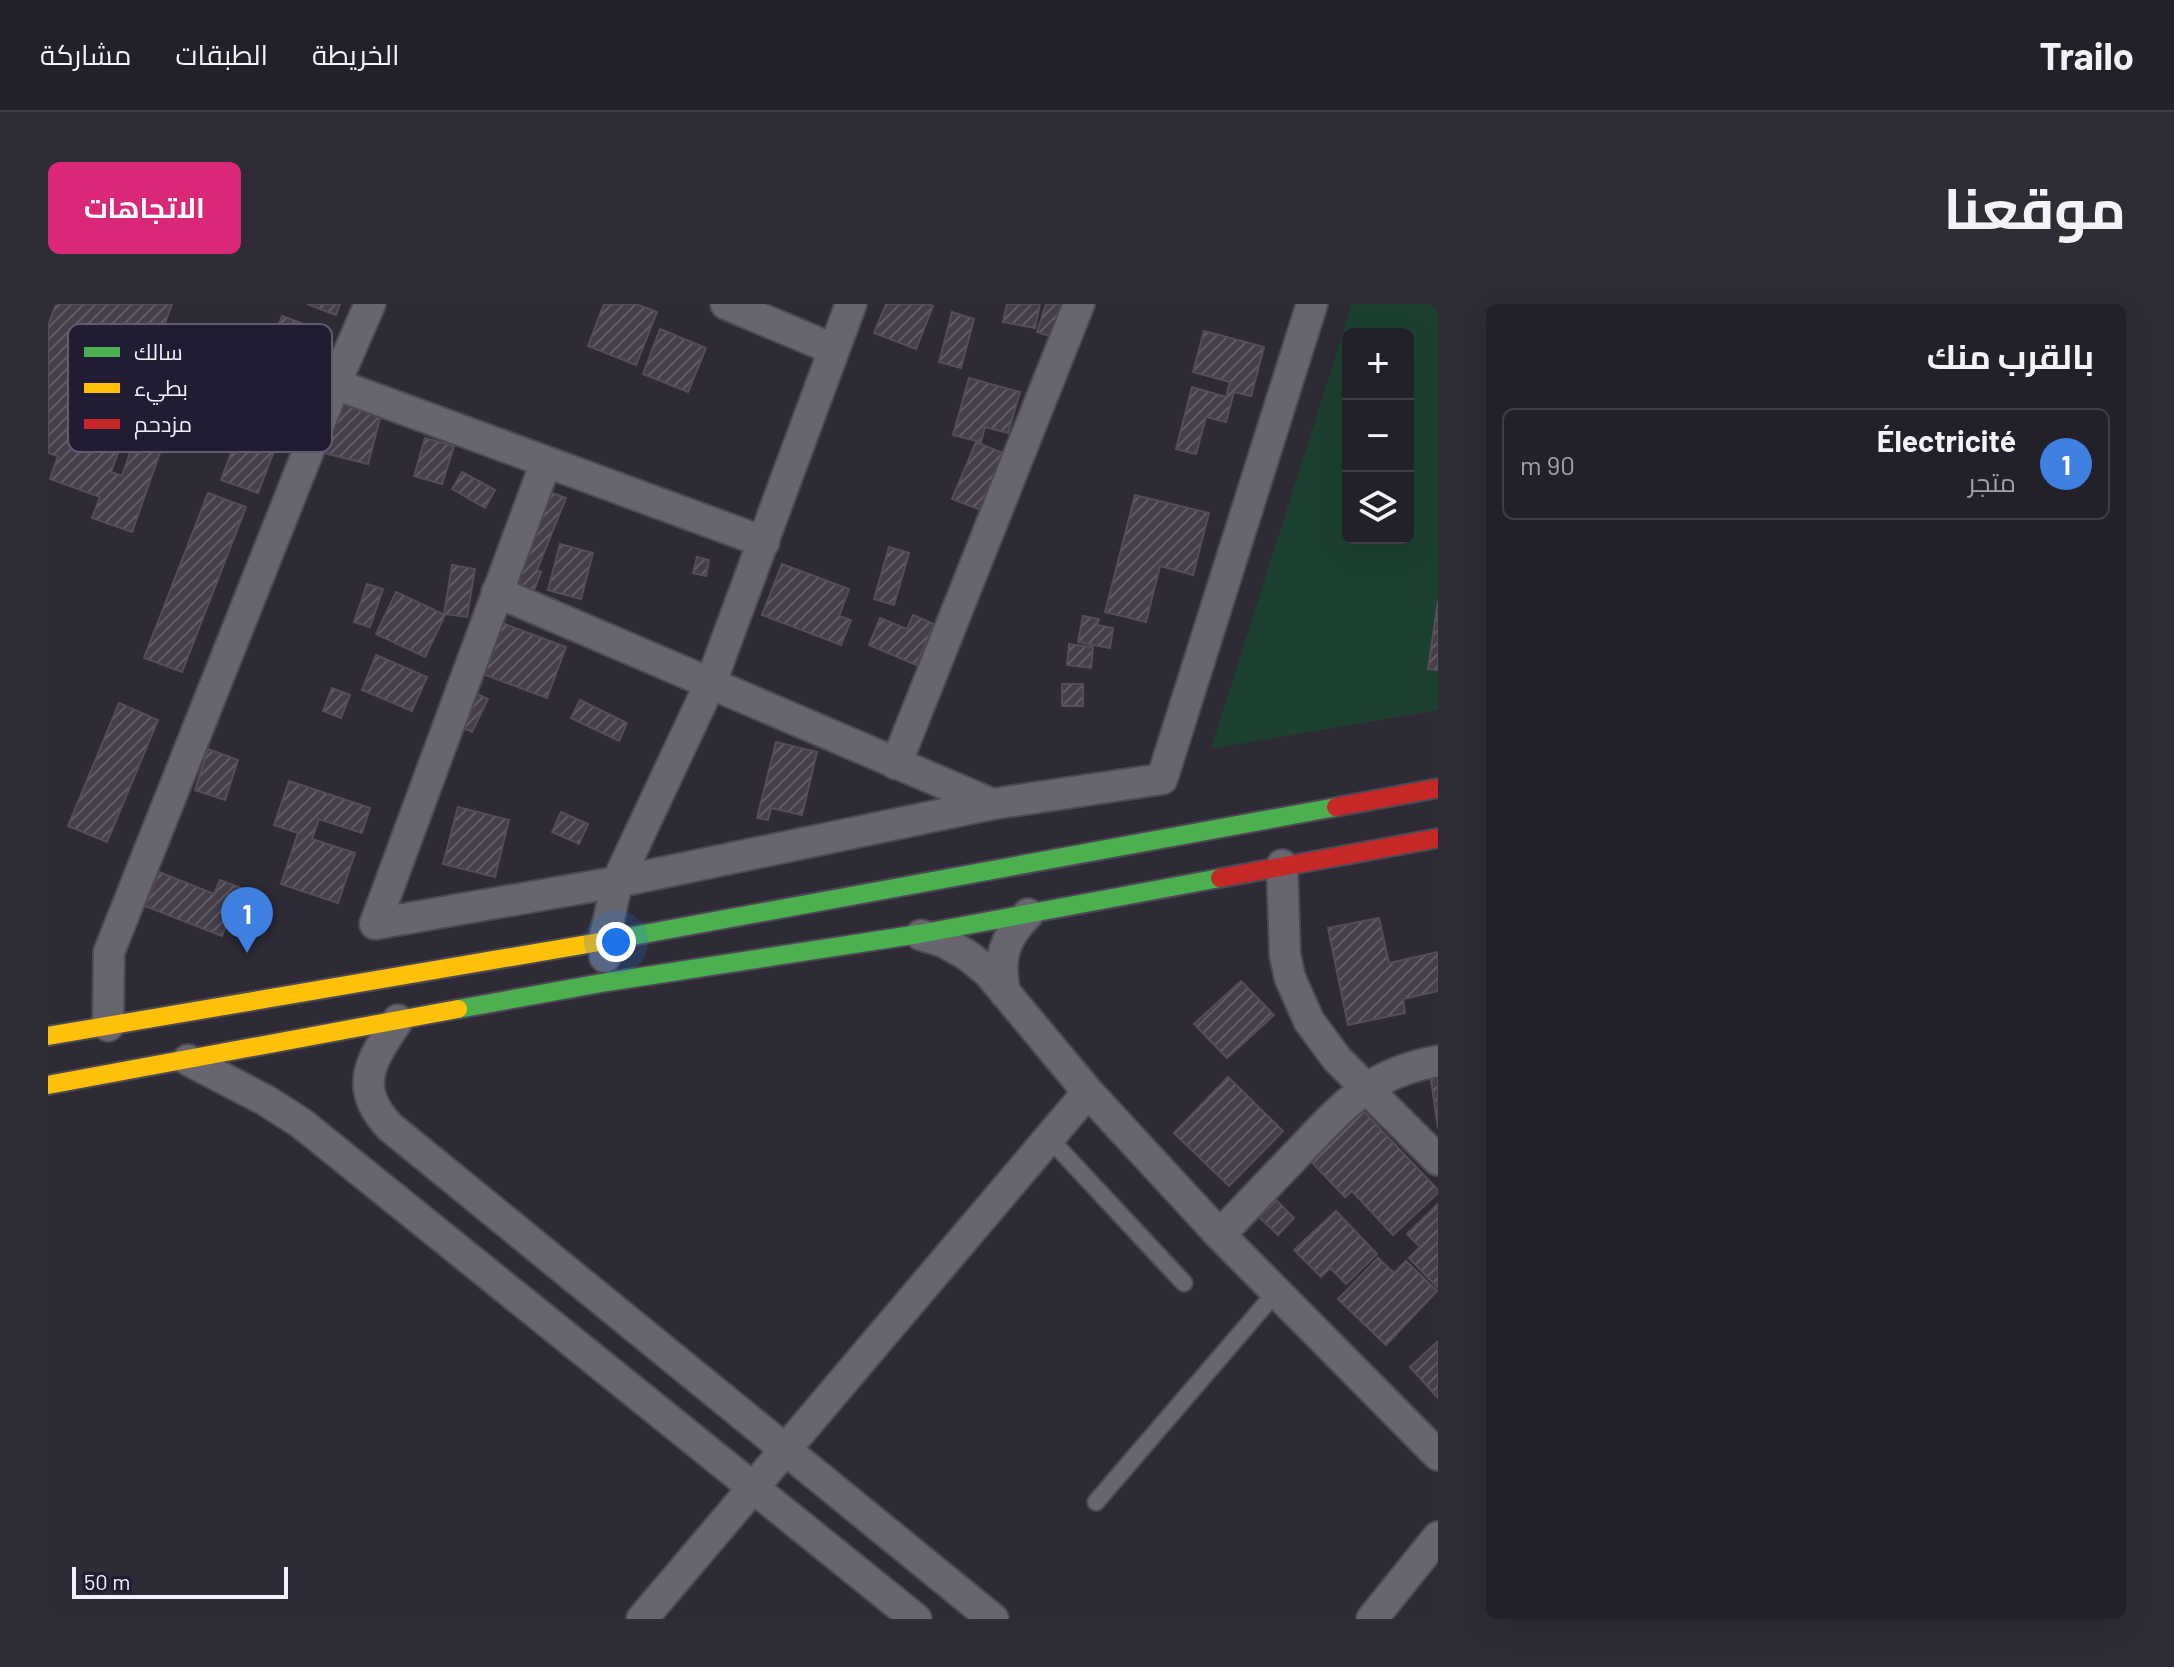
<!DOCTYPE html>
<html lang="ar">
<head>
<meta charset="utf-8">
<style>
  body { margin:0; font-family:Barlow,Cairo,sans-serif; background:#2e2d35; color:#f1f3f6; direction:rtl }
  .controls { position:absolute; right:24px; top:24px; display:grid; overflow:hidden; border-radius:12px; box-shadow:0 8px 32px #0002 }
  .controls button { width:72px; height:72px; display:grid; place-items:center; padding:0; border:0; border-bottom:2px solid #3f3e46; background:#222029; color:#f1f3f6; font:40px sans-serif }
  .scale { position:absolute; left:24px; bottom:20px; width:216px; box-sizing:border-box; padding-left:8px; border:4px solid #f2efff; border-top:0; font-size:22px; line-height:28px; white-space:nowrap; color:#f2efff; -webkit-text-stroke:6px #221c33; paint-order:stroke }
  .you { position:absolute; left:568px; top:638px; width:28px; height:28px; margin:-20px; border:6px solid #fff; border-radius:50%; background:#1a73e8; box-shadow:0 0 0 12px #1a73e833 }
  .badge { display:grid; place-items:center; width:52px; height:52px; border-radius:50%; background:#db2777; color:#fff; font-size:26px; font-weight:700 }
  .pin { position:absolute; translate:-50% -66px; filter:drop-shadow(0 2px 4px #0008) }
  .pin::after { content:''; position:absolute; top:42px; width:28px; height:24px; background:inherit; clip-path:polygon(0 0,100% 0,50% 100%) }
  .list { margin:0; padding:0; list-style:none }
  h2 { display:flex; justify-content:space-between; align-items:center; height:104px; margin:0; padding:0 32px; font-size:34px }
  h2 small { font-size:26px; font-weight:400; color:#a2a3a8 }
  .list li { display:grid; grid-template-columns:52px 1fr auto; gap:24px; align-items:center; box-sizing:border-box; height:112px; margin:0 16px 16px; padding:0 16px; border:2px solid #3f3e46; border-radius:12px }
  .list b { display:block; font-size:30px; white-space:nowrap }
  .list p { margin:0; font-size:26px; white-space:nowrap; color:#a2a3a8 }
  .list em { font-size:26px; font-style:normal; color:#a2a3a8 }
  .icon { flex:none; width:44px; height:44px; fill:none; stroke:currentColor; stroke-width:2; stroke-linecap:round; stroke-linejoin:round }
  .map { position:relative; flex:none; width:1390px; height:1315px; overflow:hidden; direction:ltr; border-radius:12px }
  header { display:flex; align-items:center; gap:48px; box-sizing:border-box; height:112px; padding:0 40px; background:#222029; border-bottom:2px solid #3f3e46 }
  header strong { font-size:38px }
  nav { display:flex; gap:44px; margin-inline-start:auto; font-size:28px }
  .intro { display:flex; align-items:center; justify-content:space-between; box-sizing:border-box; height:192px; padding:0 48px }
  h1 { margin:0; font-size:56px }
  .button { padding:20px 36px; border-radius:12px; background:#db2777; color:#fff; font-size:28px; font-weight:700 }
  main { display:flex; gap:48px; padding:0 48px }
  aside { flex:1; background:#222029; border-radius:12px; box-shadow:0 8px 32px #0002 }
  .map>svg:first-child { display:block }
  .green { fill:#1d4131; fill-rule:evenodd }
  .building { fill:url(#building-hatch); stroke:#544e57; stroke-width:2 }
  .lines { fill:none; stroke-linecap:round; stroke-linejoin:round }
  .lane-casing { stroke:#4c4954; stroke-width:20 }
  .street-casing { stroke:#4c4954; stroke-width:34 }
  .fast-casing { stroke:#4c4954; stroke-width:22 }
  .slow-casing { stroke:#4c4954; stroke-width:22 }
  .jam-casing { stroke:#4c4954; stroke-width:22 }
  .lane { stroke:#67656e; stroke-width:16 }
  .street { stroke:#67656e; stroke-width:30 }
  .fast { stroke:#4caf50; stroke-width:18 }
  .slow { stroke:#ffc107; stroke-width:18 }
  .jam { stroke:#c62828; stroke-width:18 }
  .key { fill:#221c33; stroke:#605b70; stroke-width:2 }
  .key-label { font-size:22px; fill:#f2efff }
</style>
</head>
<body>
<header>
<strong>Trailo</strong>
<nav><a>الخريطة</a><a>الطبقات</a><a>مشاركة</a></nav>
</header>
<div class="intro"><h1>موقعنا</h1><a class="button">الاتجاهات</a></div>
<main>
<aside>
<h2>بالقرب منك<small></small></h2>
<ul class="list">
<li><span class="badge" style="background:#3f7fe0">1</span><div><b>Électricité</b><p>متجر</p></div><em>90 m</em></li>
</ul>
</aside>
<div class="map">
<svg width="1390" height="1315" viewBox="0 0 1390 1315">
  <defs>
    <pattern id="building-hatch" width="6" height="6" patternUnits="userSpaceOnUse" patternTransform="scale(2)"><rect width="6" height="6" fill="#463f4a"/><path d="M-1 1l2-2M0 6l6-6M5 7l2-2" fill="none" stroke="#615b65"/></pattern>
  </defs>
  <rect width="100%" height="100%" fill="#2e2b37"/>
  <path class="green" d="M 1304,0 L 1390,0 L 1390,406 L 1163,445 ZM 1300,30 L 1360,30 L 1360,234 L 1300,234 Z"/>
  <path class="building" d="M 8,0 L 124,0 L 63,168 L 74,172 L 87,134 L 114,143 L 84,228 L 44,214 L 52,193 L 2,175 L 10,152 L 0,149 L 0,22 Z
    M 259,0 L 292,0 L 288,11 Z
    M 556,0 L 588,0 L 609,8 L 588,61 L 540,42 Z
    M 838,0 L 880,0 L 885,2 L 868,45 L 826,29 Z
    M 959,0 L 992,0 L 987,24 L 955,18 Z
    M 998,0 L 1028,0 L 1016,36 L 989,28 Z
    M 904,8 L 926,15 L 913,64 L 891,58 Z
    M 234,12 L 272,26 L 210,189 L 173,176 Z
    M 612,25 L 658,44 L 640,88 L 595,70 Z
    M 1156,27 L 1216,43 L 1203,92 L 1186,88 L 1178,118 L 1158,113 L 1148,150 L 1128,145 L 1144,83 L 1178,93 L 1182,78 L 1145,68 Z
    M 921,74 L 972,88 L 960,129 L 937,123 L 933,138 L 905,131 Z
    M 291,95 L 334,107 L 320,160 L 276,149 Z
    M 377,134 L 406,142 L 394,180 L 366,172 Z
    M 928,138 L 969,155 L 946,211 L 904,195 Z
    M 414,168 L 447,186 L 437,204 L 404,185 Z
    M 496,186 L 518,194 L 489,266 L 493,268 L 485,289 L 460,280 Z
    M 160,189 L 198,203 L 134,368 L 96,354 Z
    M 1087,191 L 1161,209 L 1145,271 L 1112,262 L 1098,318 L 1057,308 Z
    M 512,240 L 545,249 L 533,295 L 500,286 Z
    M 841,243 L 861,249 L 846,301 L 826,295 Z
    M 649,253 L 661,256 L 658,272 L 645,269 Z
    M 734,260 L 801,285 L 791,312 L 803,316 L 793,341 L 714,311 Z
    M 404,261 L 427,265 L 419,313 L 396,310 Z
    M 319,280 L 335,285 L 322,323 L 306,318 Z
    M 348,288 L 397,311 L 377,353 L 328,330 Z
    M 1390,297 L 1390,366 L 1380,365 Z
    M 865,311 L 886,320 L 868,361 L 821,341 L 832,314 L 859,325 Z
    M 1035,312 L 1051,315 L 1049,321 L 1065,324 L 1062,344 L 1030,338 Z
    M 440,314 L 518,343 L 499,394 L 421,365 Z
    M 1021,340 L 1045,343 L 1043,364 L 1019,361 Z
    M 328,351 L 379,373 L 364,407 L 314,386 Z
    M 1014,380 L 1035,380 L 1035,402 L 1014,402 Z
    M 412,382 L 440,395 L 424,428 L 397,415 Z
    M 284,384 L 302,391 L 293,414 L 275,407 Z
    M 532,396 L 579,419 L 571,437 L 523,414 Z
    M 71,399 L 110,416 L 59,538 L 20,522 Z
    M 728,438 L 769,448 L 754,511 L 723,504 L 720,516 L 709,514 Z
    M 160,445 L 190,456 L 177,496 L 147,486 Z
    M 241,477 L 322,504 L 314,529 L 271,515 L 264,535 L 307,549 L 290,599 L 233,580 L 250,529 L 226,521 Z
    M 410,503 L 461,516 L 447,573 L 395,560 Z
    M 513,508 L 540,520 L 531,540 L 504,528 Z
    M 111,568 L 166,590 L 172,576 L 193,584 L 174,632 L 97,602 Z
    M 1331,614 L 1341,659 L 1390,648 L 1390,687 L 1355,695 L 1357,709 L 1300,721 L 1280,624 Z
    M 1193,677 L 1226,711 L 1179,754 L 1146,720 Z
    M 1390,768 L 1390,824 L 1382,769 Z
    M 1180,773 L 1235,827 L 1181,882 L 1126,829 Z
    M 1305,796 L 1390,886 L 1390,889 L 1345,931 L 1304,887 L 1297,893 L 1252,846 Z
    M 1226,894 L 1246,914 L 1230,931 L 1209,911 Z
    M 1390,900 L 1390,984 L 1361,954 L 1372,943 L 1359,930 Z
    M 1288,907 L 1329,950 L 1298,980 L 1282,964 L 1273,973 L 1246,946 Z
    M 1330,954 L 1346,969 L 1358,957 L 1389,987 L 1338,1041 L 1290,995 Z
    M 1390,1037 L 1390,1094 L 1362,1063 Z"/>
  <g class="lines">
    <defs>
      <path id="lane" d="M 1001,834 L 1136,979
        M 1048,1198 L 1228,988"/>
      <path id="street" d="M 678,0 L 785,45
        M 287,80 L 716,238
        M 848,460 L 1031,0
        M 944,500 L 1114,475 L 1264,0
        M 1234,561 L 1237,651 L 1242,674 L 1261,717 L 1289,755 L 1390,856
        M 327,620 L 569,578 L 944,500 L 449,288
        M 327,620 L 498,158
        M 873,631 L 896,638 L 919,651 L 940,668 L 1040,788 L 1172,931 L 1390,1151
        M 557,653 L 556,637 L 569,578 L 663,378 L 803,0
        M 957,689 C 950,655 955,635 980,610
        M 350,716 C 323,756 304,783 342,823 L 945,1315
        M 60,722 L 61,648 L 287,80 L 322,0
        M 140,756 L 217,796 L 253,819 L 868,1315
        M 1172,931 C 1197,904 1223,877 1249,850 C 1294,803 1321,769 1390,757
        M 594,1315 L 1040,788
        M 1324,1315 L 1390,1233"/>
      <path id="fast" d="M 563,636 L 1288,503
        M 410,705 L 559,678 L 871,630 L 1172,574"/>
      <path id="slow" d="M 0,732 L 563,636
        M 0,781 L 410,705"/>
      <path id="jam" d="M 1288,503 L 1390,484
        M 1172,574 L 1390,534"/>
    </defs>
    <use href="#lane" class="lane-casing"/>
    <use href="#street" class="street-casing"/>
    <use href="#fast" class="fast-casing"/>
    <use href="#slow" class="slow-casing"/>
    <use href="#jam" class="jam-casing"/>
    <use href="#lane" class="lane"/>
    <use href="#street" class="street"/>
    <use href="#fast" class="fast"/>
    <use href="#slow" class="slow"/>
    <use href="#jam" class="jam"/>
  </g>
  <rect x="20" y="20" width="264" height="128" rx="12" class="key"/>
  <rect x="36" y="43" width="36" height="10" fill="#4caf50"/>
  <rect x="36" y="79" width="36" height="10" fill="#ffc107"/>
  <rect x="36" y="115" width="36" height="10" fill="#c62828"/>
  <g class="key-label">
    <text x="86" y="56">سالك</text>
    <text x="86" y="92">بطيء</text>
    <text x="86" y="128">مزدحم</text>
  </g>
</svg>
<div class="controls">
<button>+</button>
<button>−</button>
<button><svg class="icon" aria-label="layers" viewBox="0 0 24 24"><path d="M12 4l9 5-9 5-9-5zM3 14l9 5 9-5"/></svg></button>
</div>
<div class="scale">50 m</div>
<div class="you"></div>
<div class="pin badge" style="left:199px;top:649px;background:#3f7fe0">1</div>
</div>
</main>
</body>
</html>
